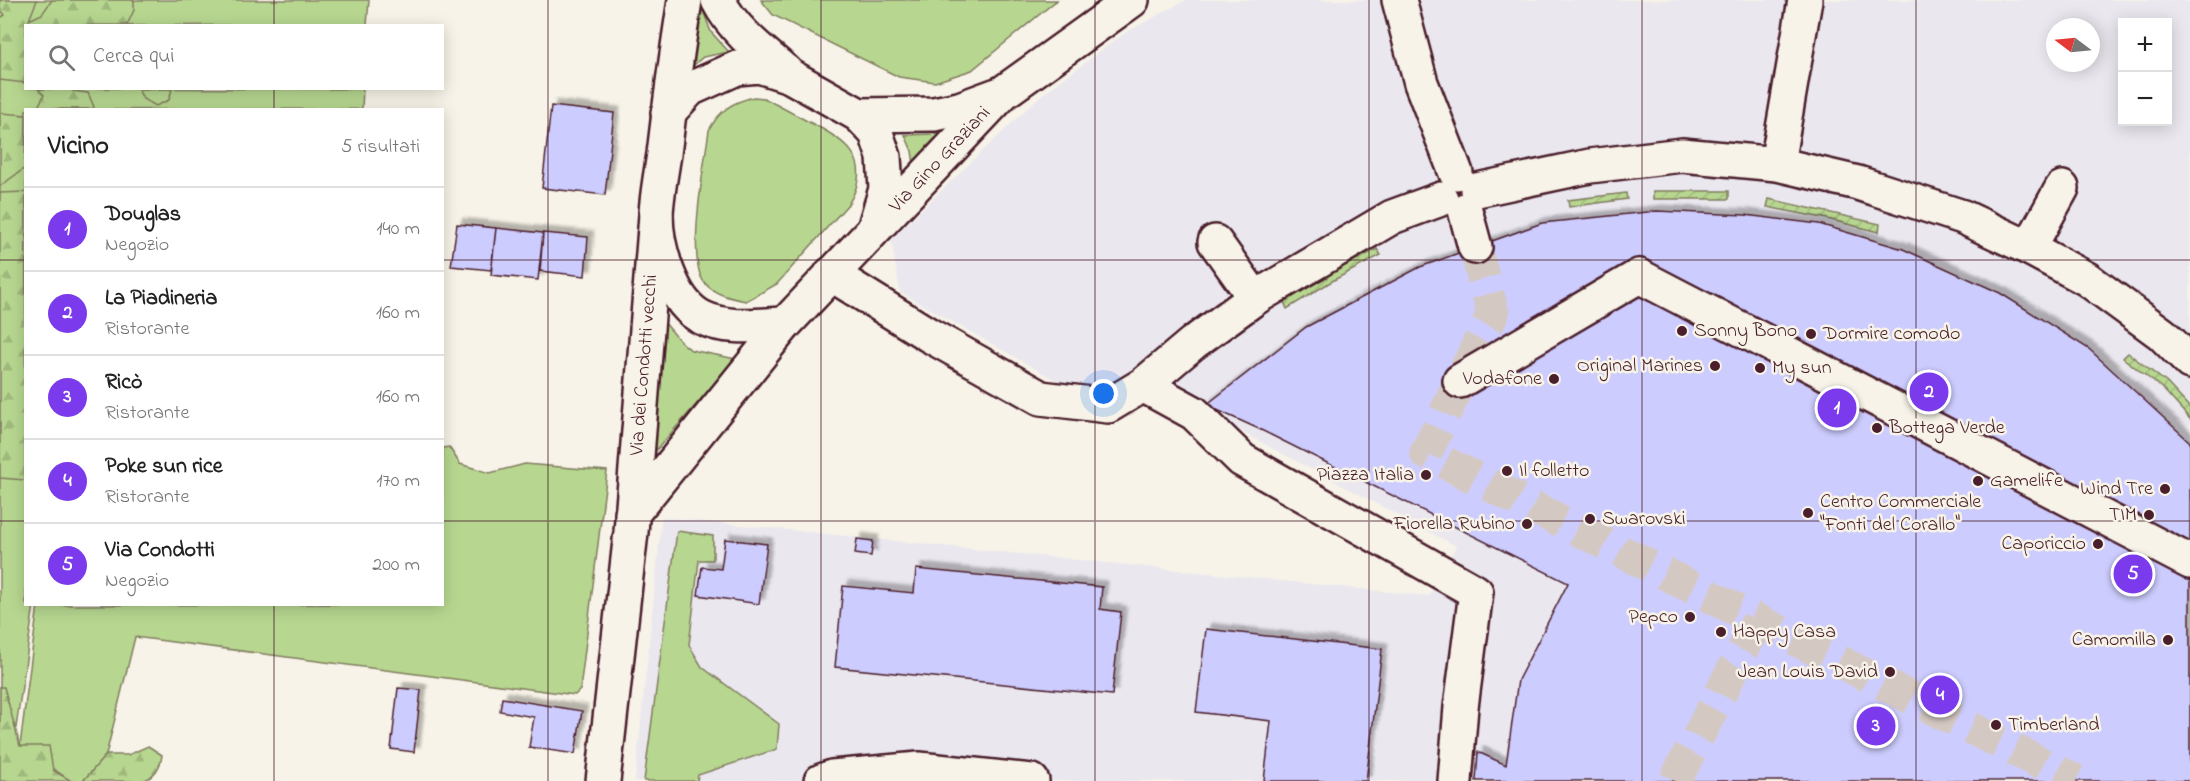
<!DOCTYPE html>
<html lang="it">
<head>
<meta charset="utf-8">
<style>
  body { margin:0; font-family:"Indie Flower",sans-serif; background:#f2f2f2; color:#222 }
  .controls { position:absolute; right:18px; top:18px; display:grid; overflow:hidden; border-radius:0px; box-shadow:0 3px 15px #0003 }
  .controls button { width:54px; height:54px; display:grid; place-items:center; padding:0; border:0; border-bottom:2px solid #e0e0e0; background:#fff; color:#222; font:30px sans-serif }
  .compass { position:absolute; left:2046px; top:18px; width:54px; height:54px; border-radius:50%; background:#fff; box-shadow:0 3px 15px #0003; rotate:286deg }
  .you { position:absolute; left:1104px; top:394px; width:21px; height:21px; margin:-15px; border:4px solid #fff; border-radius:50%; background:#1a73e8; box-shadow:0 0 0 9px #1a73e833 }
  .badge { display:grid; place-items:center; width:39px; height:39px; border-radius:50%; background:#7c3aed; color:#fff; font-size:20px; font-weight:700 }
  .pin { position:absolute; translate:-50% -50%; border:3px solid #fff; box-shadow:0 2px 6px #0006 }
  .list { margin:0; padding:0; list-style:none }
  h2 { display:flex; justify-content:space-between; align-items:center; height:78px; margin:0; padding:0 24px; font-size:26px }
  h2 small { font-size:20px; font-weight:400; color:#767676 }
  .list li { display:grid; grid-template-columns:39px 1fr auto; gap:18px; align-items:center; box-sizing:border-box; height:84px; padding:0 24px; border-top:2px solid #e0e0e0 }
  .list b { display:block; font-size:22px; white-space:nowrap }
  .list p { margin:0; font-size:20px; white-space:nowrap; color:#767676 }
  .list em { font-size:20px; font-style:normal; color:#767676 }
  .icon { flex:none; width:33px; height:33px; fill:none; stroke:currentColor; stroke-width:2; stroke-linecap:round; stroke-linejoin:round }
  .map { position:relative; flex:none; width:2190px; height:781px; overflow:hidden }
  .search { position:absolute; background:#fff; box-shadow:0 3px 15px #0003; left:24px; top:24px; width:420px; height:66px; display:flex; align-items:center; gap:15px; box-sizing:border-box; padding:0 21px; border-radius:0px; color:#767676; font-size:22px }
  .panel { position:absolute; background:#fff; box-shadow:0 3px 15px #0003; left:24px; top:108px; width:420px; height:498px; border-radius:0px }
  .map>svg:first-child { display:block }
  .built { fill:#eae7ef; fill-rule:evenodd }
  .grass { fill:#b7d790; stroke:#807b5e; stroke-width:1.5 }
  .forest { fill:url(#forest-firs); stroke:#807b5e; stroke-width:1.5 }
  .garden { fill:url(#garden-furrows); stroke:#807b5e; stroke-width:1.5 }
  .building { fill:#cdccfe; stroke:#4a1f2b; stroke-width:1.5; filter:url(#shadow) }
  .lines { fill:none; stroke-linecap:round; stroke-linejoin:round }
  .minor-tunnel { stroke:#d4c9c2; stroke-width:33; stroke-dasharray:33 16; stroke-linecap:butt }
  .minor-casing { stroke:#4a1f2b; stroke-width:38 }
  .minor { stroke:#f7f3e8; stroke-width:33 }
  .grid { fill:none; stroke:#4a1f2b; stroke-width:1.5; stroke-opacity:0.55 }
  .poi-dot { fill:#4a1f2b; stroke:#f7f3e8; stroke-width:2 }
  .labels { text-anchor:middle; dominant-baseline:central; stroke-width:5; stroke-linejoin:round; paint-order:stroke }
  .street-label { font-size:20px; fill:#4a1f2b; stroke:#f7f3e8 }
  .poi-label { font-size:20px; fill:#4a1f2b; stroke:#f7f3e8; text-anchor:start }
</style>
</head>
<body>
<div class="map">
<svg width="2190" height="781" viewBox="0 0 2190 781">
  <defs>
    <pattern id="forest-firs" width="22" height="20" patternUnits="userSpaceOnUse" patternTransform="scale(1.5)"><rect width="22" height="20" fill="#b7d790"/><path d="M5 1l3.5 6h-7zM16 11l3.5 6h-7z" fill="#9fb87c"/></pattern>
    <pattern id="garden-furrows" width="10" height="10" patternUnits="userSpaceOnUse" patternTransform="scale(1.5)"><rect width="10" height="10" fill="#b7d790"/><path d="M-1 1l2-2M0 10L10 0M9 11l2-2" fill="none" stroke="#9fb87c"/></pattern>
    <filter id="shadow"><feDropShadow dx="5.5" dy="-5.5" stdDeviation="1.5" flood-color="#0004"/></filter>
  </defs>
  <rect width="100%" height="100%" fill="#f7f3e8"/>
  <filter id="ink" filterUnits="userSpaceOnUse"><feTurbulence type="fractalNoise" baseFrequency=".0167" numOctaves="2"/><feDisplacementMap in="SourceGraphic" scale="12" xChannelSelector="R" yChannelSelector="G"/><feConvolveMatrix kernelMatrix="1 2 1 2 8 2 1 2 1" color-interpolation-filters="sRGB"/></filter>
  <g filter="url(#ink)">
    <path class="built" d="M 1186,0 L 2184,0 L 2190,3 L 2190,781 L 635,781 L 662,517 L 1429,596 L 1456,546 L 1191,405 L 1066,386 L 900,292 L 891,239 L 1039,97 L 1123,34 ZM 2122,22 L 2168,22 L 2168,122 L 2122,122 ZM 2055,27 L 2091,27 L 2091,63 L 2055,63 Z"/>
    <path class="grass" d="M 0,0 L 369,0 L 367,25 L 26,26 L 26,88 L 363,89 L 362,109 L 26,110 L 26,604 L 34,605 L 14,741 L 0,736 Z
      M 699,0 L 711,32 L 729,52 L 703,57 L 687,71 Z
      M 761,0 L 1057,0 L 972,70 L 935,82 L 899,77 L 773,15 Z
      M 754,97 L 764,98 C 779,106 794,114 809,122 C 844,139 875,159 849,203 L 777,284 L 746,301 C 731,298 714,295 704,282 C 686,259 705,161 709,130 C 720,110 732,102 754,97 Z
      M 965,123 L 915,171 L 912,151 L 905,135 L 934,134 Z
      M 659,316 L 680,341 L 691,350 L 736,359 L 651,456 Z
      M 449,447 L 460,464 L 490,473 L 525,464 L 607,471 L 580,690 L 575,695 L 135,637 L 106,755 L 83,781 L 71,781 L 20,746 L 38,605 L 442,604 L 443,448 Z
      M 677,531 L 713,536 L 713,560 L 699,560 L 689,645 L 702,667 L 779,724 L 777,749 L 698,775 L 697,781 L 644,781 Z"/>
    <path class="forest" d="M 0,0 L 37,0 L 29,20 L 42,14 L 52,0 L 134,0 L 134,10 L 127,25 L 26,26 L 25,83 L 0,80 L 0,18 L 5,15 L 0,9 Z
      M 38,89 L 70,89 L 73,91 L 88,93 L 94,107 L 92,109 L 37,109 L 44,95 Z
      M 138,89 L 172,89 L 169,100 L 156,106 L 143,99 Z
      M 0,113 L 26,115 L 25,168 L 0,186 Z
      M 25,192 L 26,192 L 25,480 L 0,478 L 0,193 Z
      M 0,687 L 4,687 L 20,746 L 49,746 L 53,770 L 71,781 L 0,781 Z
      M 148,746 L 162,755 C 161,766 154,778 142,781 C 128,781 99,781 83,781 L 106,755 L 128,755 Z"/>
    <path class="garden" d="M 1653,191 L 1729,191 L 1729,199 L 1653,199 Z
      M 1626,193 L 1627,199 L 1569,207 L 1568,200 Z
      M 1769,199 L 1880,224 L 1879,232 L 1823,218 L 1767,207 Z
      M 1377,249 L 1381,255 L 1332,281 L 1287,309 L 1284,302 L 1329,274 Z
      M 2128,353 L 2167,383 L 2190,408 L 2190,419 L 2163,389 L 2123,358 Z"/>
    <path class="building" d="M 551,106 L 614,113 L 605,195 L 542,188 Z
      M 1657,211 L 1745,215 L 1819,224 L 1903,249 L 2000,293 L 2089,349 L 2190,442 L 2190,781 L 1476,781 L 1478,752 L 1506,765 L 1518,680 L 1568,583 L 1259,429 L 1206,405 L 1306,327 L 1420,267 L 1542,223 Z
      M 457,224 L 496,228 L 491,270 L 451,266 Z
      M 496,228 L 543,233 L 538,280 L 491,275 Z
      M 543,233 L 588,237 L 585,276 L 540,271 Z
      M 725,539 L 767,544 L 759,604 L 698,595 L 702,567 L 721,569 Z
      M 857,539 L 873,541 L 871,556 L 855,554 Z
      M 916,569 L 1102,587 L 1100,609 L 1121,612 L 1112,695 L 835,667 L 843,586 L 914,593 Z
      M 1206,629 L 1382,649 L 1366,781 L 1264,781 L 1271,721 L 1196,712 Z
      M 398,688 L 421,690 L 414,752 L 391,749 Z
      M 502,698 L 582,711 L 575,754 L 529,747 L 534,717 L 500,711 Z"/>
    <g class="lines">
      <path class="minor-tunnel" d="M 1475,247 L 1493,313 L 1426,453 L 2076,781
        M 1675,781 L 1758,621"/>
      <defs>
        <g id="minor">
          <path d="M 685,0 C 677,51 670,103 664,154 C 661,174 657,194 656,214 C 656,246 671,303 703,318 C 728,330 759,325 785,324"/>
          <path d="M 718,0 C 733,30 761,51 786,72"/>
          <path d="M 1399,0 L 1421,83 L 1456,173"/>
          <path d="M 668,113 L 690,89 L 737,68 L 759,66 L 790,76 L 859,115 L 876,133 L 884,157 L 886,189 L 875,226"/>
          <path d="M 859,115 L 934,114 L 959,109 L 997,95"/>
          <path d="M 1777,164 L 1805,0"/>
          <path d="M 1477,190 L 1590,166 L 1682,155 L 1777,164 L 1858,183 L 1963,217 L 2029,248 L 2087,279 L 2162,334 L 2190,362"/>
          <path d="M 1465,210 L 1475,247"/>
          <path d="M 1215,242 L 1255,298"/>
          <path d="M 2029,248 L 2062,188"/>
          <path d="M 831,274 L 929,335 L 1041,398 L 1108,406 L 1143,385 L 1193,343 L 1255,298 L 1392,217 L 1441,199"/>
          <path d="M 1460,381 L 1639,276 L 2190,562"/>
          <path d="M 1143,385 L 1194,413 L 1242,460 L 1476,592 L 1461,707 L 1455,781"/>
          <path id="s1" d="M 632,514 L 785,324 L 1004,92 L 1132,0"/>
          <path id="s2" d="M 603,781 L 631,532 L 656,215"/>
          <path d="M 821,781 L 832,777 L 919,769 L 1032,781"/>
        </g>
      </defs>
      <use href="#minor" class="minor-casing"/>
      <use href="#minor" class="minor"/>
    </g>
  </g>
  <path class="grid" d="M 274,0 L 274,26M 548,0 L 548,781M 821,0 L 821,781M 1095,0 L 1095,781M 1369,0 L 1369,781M 1642,0 L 1642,781M 1916,0 L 1916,781M 274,88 L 274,110M 0,260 L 26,260M 442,260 L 2190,260M 0,521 L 26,521M 442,521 L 2190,521M 274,604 L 274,781"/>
  <g class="poi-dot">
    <circle cx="1682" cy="331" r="6"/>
    <circle cx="1811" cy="334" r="6"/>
    <circle cx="1715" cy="366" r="6"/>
    <circle cx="1760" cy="368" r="6"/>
    <circle cx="1554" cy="379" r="6"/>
    <circle cx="1877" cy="428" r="6"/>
    <circle cx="1507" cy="471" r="6"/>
    <circle cx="1426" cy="475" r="6"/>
    <circle cx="1978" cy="481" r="6"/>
    <circle cx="2165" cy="489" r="6"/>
    <circle cx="1808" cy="513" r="6"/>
    <circle cx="2149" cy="515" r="6"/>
    <circle cx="1590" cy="519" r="6"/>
    <circle cx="1527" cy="524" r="6"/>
    <circle cx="2098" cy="544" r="6"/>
    <circle cx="1690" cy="617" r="6"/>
    <circle cx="1721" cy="632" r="6"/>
    <circle cx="2168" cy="640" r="6"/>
    <circle cx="1890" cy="672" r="6"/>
    <circle cx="1996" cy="725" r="6"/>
  </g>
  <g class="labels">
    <g class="street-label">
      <text stroke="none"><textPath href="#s1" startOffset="470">Via Gino Graziani</textPath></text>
      <text stroke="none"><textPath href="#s2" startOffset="418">Via dei Condotti vecchi</textPath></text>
    </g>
    <g class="poi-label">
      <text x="1694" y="331">Sonny Bono</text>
      <text x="1823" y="334">Dormire comodo</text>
      <text x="1703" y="366" text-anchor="end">Original Marines</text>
      <text x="1772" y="368">My sun</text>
      <text x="1542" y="379" text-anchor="end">Vodafone</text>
      <text x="1889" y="428">Bottega Verde</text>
      <text x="1519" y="471">Il folletto</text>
      <text x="1414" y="475" text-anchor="end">Piazza Italia</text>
      <text x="1990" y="481">Gamelife</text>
      <text x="2153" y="489" text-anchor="end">Wind Tre</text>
      <text x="1820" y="502">Centro Commerciale<tspan x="1820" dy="23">"Fonti del Corallo"</tspan></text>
      <text x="2137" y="515" text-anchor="end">TIM</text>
      <text x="1602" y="519">Swarovski</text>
      <text x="1515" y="524" text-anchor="end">Fiorella Rubino</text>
      <text x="2086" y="544" text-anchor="end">Caporiccio</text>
      <text x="1678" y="617" text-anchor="end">Pepco</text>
      <text x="1733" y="632">Happy Casa</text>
      <text x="2156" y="640" text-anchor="end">Camomilla</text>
      <text x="1878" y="672" text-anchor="end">Jean Louis David</text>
      <text x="2008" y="725">Timberland</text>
    </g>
  </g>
</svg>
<div class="controls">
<button>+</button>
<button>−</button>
</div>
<svg class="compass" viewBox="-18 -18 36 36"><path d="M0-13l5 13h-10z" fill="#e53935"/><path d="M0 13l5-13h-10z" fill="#767676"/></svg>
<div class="you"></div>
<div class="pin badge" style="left:1837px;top:408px">1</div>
<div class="pin badge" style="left:1929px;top:392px">2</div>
<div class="pin badge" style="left:1876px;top:726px">3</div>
<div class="pin badge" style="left:1940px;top:695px">4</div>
<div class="pin badge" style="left:2133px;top:574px">5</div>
<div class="search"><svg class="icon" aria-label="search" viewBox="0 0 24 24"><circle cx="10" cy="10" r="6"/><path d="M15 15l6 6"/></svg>Cerca qui</div>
<section class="panel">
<h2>Vicino<small>5 risultati</small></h2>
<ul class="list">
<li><span class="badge">1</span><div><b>Douglas</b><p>Negozio</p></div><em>140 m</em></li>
<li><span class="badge">2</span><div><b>La Piadineria</b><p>Ristorante</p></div><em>160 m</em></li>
<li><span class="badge">3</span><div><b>Ricò</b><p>Ristorante</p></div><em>160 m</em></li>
<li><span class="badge">4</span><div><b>Poke sun rice</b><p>Ristorante</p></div><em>170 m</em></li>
<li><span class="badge">5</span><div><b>Via Condotti</b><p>Negozio</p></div><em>200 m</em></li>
</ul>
</section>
</div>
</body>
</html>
